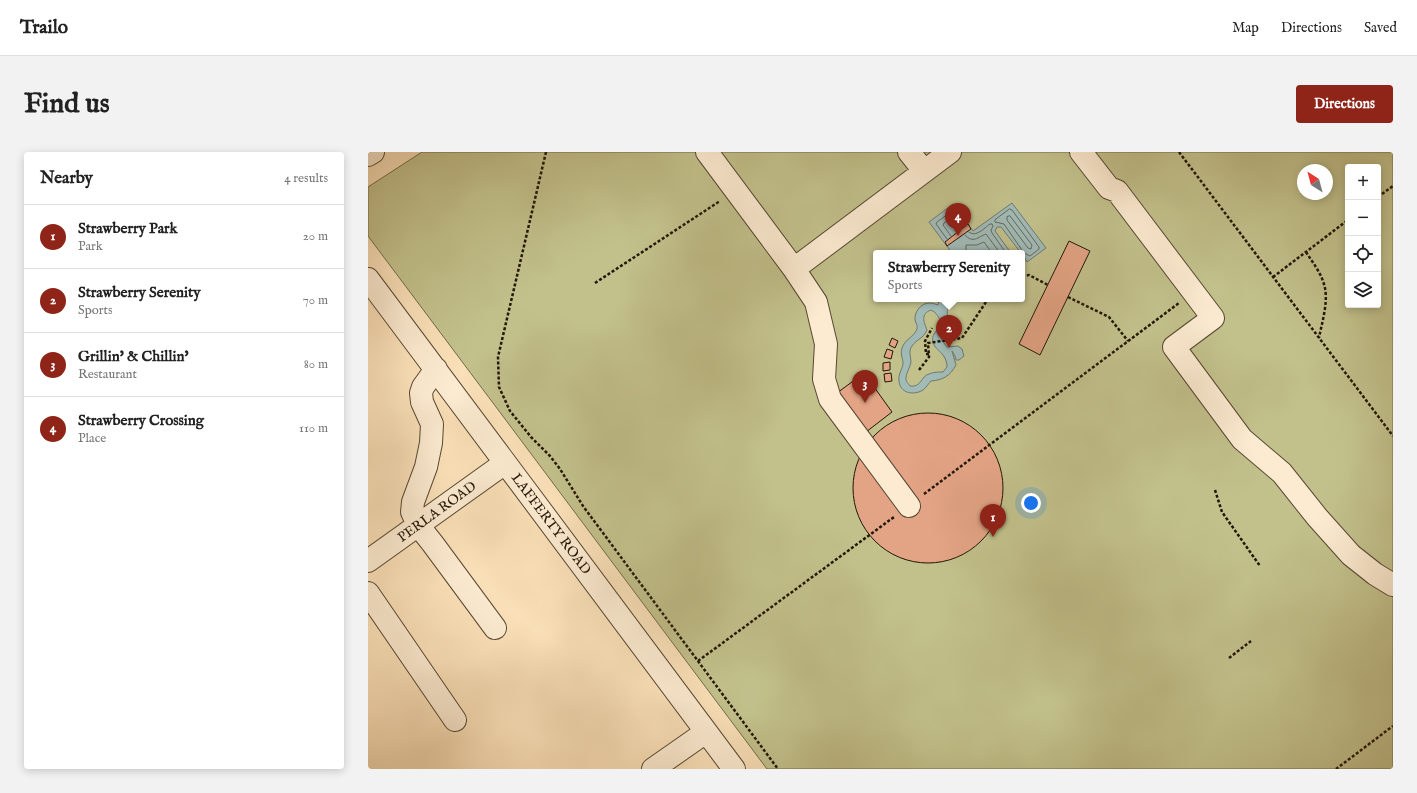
<!DOCTYPE html>
<html lang="en">
<head>
<meta charset="utf-8">
<style>
  body { margin:0; font-family:"IM FELL English",serif; background:#f2f2f2; color:#222 }
  .controls { position:absolute; right:12px; top:12px; display:grid; overflow:hidden; border-radius:4px; box-shadow:0 2px 10px #0003 }
  .controls button { width:36px; height:36px; display:grid; place-items:center; padding:0; border:0; border-bottom:1px solid #e0e0e0; background:#fff; color:#222; font:20px sans-serif }
  .compass { position:absolute; left:929px; top:12px; width:36px; height:36px; border-radius:50%; background:#fff; box-shadow:0 2px 10px #0003; rotate:324deg }
  .you { position:absolute; left:663px; top:351px; width:14px; height:14px; margin:-10px; border:3px solid #fff; border-radius:50%; background:#1a73e8; box-shadow:0 0 0 6px #1a73e833 }
  .badge { display:grid; place-items:center; width:26px; height:26px; border-radius:50%; background:#8f2418; color:#fff; font-size:13px; font-weight:700 }
  .pin { position:absolute; translate:-50% -33px; filter:drop-shadow(0 1px 2px #0008) }
  .pin::after { content:''; position:absolute; top:21px; width:14px; height:12px; background:inherit; clip-path:polygon(0 0,100% 0,50% 100%) }
  .popup { position:absolute; left:505px; top:98px; width:152px; height:52px; box-sizing:border-box; display:grid; place-content:center; border-radius:4px; background:#fff; filter:drop-shadow(0 1px 3px #0005); font-size:13px; white-space:nowrap; color:#767676 }
  .popup b { font-size:15px; color:#222 }
  .popup::after { content:''; position:absolute; left:50%; top:100%; margin-left:-8px; border:8px solid transparent; border-top-color:#fff }
  .list { margin:0; padding:0; list-style:none }
  h2 { display:flex; justify-content:space-between; align-items:center; height:52px; margin:0; padding:0 16px; font-size:17px }
  h2 small { font-size:13px; font-weight:400; color:#767676 }
  .list li { display:grid; grid-template-columns:26px 1fr auto; gap:12px; align-items:center; box-sizing:border-box; height:64px; padding:0 16px; border-top:1px solid #e0e0e0 }
  .list b { display:block; font-size:15px; white-space:nowrap }
  .list p { margin:0; font-size:13px; white-space:nowrap; color:#767676 }
  .list em { font-size:13px; font-style:normal; color:#767676 }
  .icon { flex:none; width:22px; height:22px; fill:none; stroke:currentColor; stroke-width:2; stroke-linecap:round; stroke-linejoin:round }
  .map { position:relative; flex:none; width:1025px; height:617px; overflow:hidden; border-radius:4px }
  header { display:flex; align-items:center; gap:24px; box-sizing:border-box; height:56px; padding:0 20px; background:#fff; border-bottom:1px solid #e0e0e0 }
  header strong { font-size:19px }
  nav { display:flex; gap:22px; margin-inline-start:auto; font-size:14px }
  .intro { display:flex; align-items:center; justify-content:space-between; box-sizing:border-box; height:96px; padding:0 24px }
  h1 { margin:0; font-size:28px }
  .button { padding:10px 18px; border-radius:4px; background:#8f2418; color:#fff; font-size:14px; font-weight:700 }
  main { display:flex; gap:24px; padding:0 24px }
  aside { flex:1; background:#fff; border-radius:4px; box-shadow:0 2px 10px #0003 }
  .map>svg:first-child { display:block }
  .green { fill:#c2c18c; stroke:#726c4a; fill-rule:evenodd }
  .water { fill:#a1bbb7; stroke:#6e7971; fill-rule:evenodd }
  .lines { fill:none; stroke-linecap:round; stroke-linejoin:round }
  .shore { stroke:#62685f; stroke-width:1 }
  .building { fill:#e3a485; stroke:#221607 }
  .minor-casing { stroke:#584833; stroke-width:24 }
  .path { stroke:#221607; stroke-width:2.5; stroke-dasharray:3 2; stroke-linecap:butt }
  .minor { stroke:#fcebd1; stroke-width:22 }
  .labels { text-anchor:middle; dominant-baseline:central; stroke-width:4; stroke-linejoin:round; paint-order:stroke }
  .street-label { font-size:14px; fill:#221607; stroke:#fcebd1 }
</style>
</head>
<body>
<header>
<strong>Trailo</strong>
<nav><a>Map</a><a>Directions</a><a>Saved</a></nav>
</header>
<div class="intro"><h1>Find us</h1><a class="button">Directions</a></div>
<main>
<aside>
<h2>Nearby<small>4 results</small></h2>
<ul class="list">
<li><span class="badge">1</span><div><b>Strawberry Park</b><p>Park</p></div><em>20 m</em></li>
<li><span class="badge">2</span><div><b>Strawberry Serenity</b><p>Sports</p></div><em>70 m</em></li>
<li><span class="badge">3</span><div><b>Grillin' &amp; Chillin'</b><p>Restaurant</p></div><em>80 m</em></li>
<li><span class="badge">4</span><div><b>Strawberry Crossing</b><p>Place</p></div><em>110 m</em></li>
</ul>
</aside>
<div class="map">
<svg width="1025" height="617" viewBox="0 0 1025 617">
  <rect width="100%" height="100%" fill="#fae0b8"/>
  <filter id="stains"><feTurbulence type="fractalNoise" baseFrequency=".005" numOctaves="4"/><feColorMatrix values="0 0 0 0 .2 0 0 0 0 .09 0 0 0 0 .02 0 0 0 .5 -.17"/></filter>
  <radialGradient id="worn" r=".72"><stop offset=".6" stop-color="#630" stop-opacity="0"/><stop offset="1" stop-color="#630" stop-opacity=".3"/></radialGradient>
  <path class="green" d="M 54,0 L 1025,0 L 1025,617 L 399,617 L 0,84 L 0,35 ZM 980,15 L 1010,15 L 1010,153 L 980,153 ZM 935,18 L 959,18 L 959,42 L 935,42 ZM 508,101 L 654,101 L 654,147 L 508,147 Z"/>
  <path class="water" d="M 644,51 L 678,96 L 659,110 L 654,101 L 653,101 L 633,75 L 629,75 L 627,79 L 643,101 L 584,101 L 561,70 L 585,52 L 605,79 Z
    M 571,147 L 584,148 C 573,164 585,166 581,176 C 579,181 575,183 573,187 L 579,195 L 590,194 L 594,197 L 596,204 L 591,208 L 588,208 L 587,204 L 584,199 L 588,213 C 582,224 575,228 563,229 C 560,232 558,236 555,238 C 545,244 532,241 531,229 C 530,222 534,218 535,212 C 535,206 532,202 534,196 C 537,187 546,185 549,177 C 550,173 548,172 547,168 C 546,160 553,151 561,151 C 564,151 567,152 570,153 ZM 563,158 C 569,161 571,165 573,172 C 571,176 568,179 566,182 C 561,192 570,197 575,203 C 578,207 579,211 579,215 L 575,220 C 571,220 565,220 561,222 C 553,224 553,236 542,234 C 541,232 537,229 538,226 C 538,221 542,216 543,210 C 543,205 540,199 544,194 C 549,187 555,187 559,178 C 556,170 552,162 563,158 Z"/>
  <g class="lines">
    <path class="shore" d="M 642,57 L 644,58 L 671,95 L 671,97 L 662,104 L 656,101 L 636,72 L 627,70 L 627,68 Z
      M 642,64 L 664,93 L 663,97 L 660,96 L 639,68 L 639,65 Z
      M 601,80 C 608,86 616,76 622,72 L 624,72 L 625,74 L 623,78 L 624,81 L 638,101
      M 597,83 C 605,92 610,85 618,82 L 632,101
      M 583,84 L 575,73 L 576,71 L 584,66 L 592,77
      M 579,87 L 568,72 L 569,70 L 584,59 L 596,74
      M 598,101 L 598,93 L 609,93 L 616,90 L 624,101"/>
  </g>
  <path class="building" d="M 600,72 L 603,77 L 579,94 L 577,90 Z
    M 701,89 L 722,99 L 672,203 L 651,192 Z
    M 524,186 L 530,189 L 527,196 L 521,193 Z
    M 519,197 L 525,199 L 523,207 L 516,205 Z
    M 522,210 L 522,218 L 515,219 L 515,211 Z
    M 496,221 L 524,260 L 498,280 L 469,241 Z
    M 523,221 L 524,229 L 517,230 L 516,222 Z
    M485 336a75 75 0 1 1 150 0a75 75 0 1 1-150 0Z"/>
  <g class="lines">
    <defs>
      <path id="minor" d="M 339,0 L 426,117 L 448,150 L 458,192 L 456,227 L 462,247 L 541,354
        M 541,0 L 556,19
        M 713,0 L 741,36 L 749,39 L 845,166 L 806,195 L 874,287 L 914,321 L 949,365 L 983,403 L 1007,422 L 1025,433
        M 0,3 L 5,0
        M 426,117 L 582,0
        M 0,127 L 366,617
        M 68,217 L 55,235 L 53,241 L 54,250 L 64,272 L 63,291 L 58,315 L 45,350 L 44,360 L 50,373 L 65,392 L 127,476
        M 0,409 L 137,311
        M 0,441 L 87,568
        M 285,617 L 338,580"/>
    </defs>
    <use href="#minor" class="minor-casing"/>
    <path class="path" d="M 178,0 L 130,205 L 131,235 L 142,259 L 163,285 L 182,304 L 192,317 L 215,354 L 410,617
      M 811,0 L 1025,284
      M 1010,45 L 1025,34
      M 938,100 C 945,111 954,122 957,136 C 960,152 954,170 951,186
      M 654,125 L 661,123 L 680,133
      M 905,125 L 980,68
      M 227,131 L 352,49
      M 700,145 L 741,165 L 760,189
      M 561,202 L 558,202 L 557,189 L 564,176
      M 551,218 L 561,205 L 560,191 L 594,186 L 620,147
      M 847,338 L 854,360 L 892,414
      M 556,342 L 811,151
      M 861,506 L 883,489
      M 330,509 L 526,365
      M 968,617 L 1025,574"/>
    <use href="#minor" class="minor"/>
  </g>
  <g class="labels">
    <g class="street-label">
      <text transform="translate(69 360) rotate(-36)">PERLA ROAD</text>
      <text transform="translate(183 372) rotate(53)">LAFFERTY ROAD</text>
    </g>
  </g>
  <rect width="100%" height="100%" filter="url(#stains)"/>
  <rect width="100%" height="100%" fill="url(#worn)"/>
</svg>
<div class="controls">
<button>+</button>
<button>−</button>
<button><svg class="icon" aria-label="locate" viewBox="0 0 24 24"><circle cx="12" cy="12" r="6"/><path d="M12 2v4M12 18v4M2 12h4M18 12h4"/></svg></button>
<button><svg class="icon" aria-label="layers" viewBox="0 0 24 24"><path d="M12 4l9 5-9 5-9-5zM3 14l9 5 9-5"/></svg></button>
</div>
<svg class="compass" viewBox="-18 -18 36 36"><path d="M0-13l5 13h-10z" fill="#e53935"/><path d="M0 13l5-13h-10z" fill="#767676"/></svg>
<div class="you"></div>
<div class="pin badge" style="left:625px;top:385px">1</div>
<div class="pin badge" style="left:581px;top:196px">2</div>
<div class="popup"><b>Strawberry Serenity</b>Sports</div>
<div class="pin badge" style="left:497px;top:251px">3</div>
<div class="pin badge" style="left:590px;top:84px">4</div>
</div>
</main>
</body>
</html>
